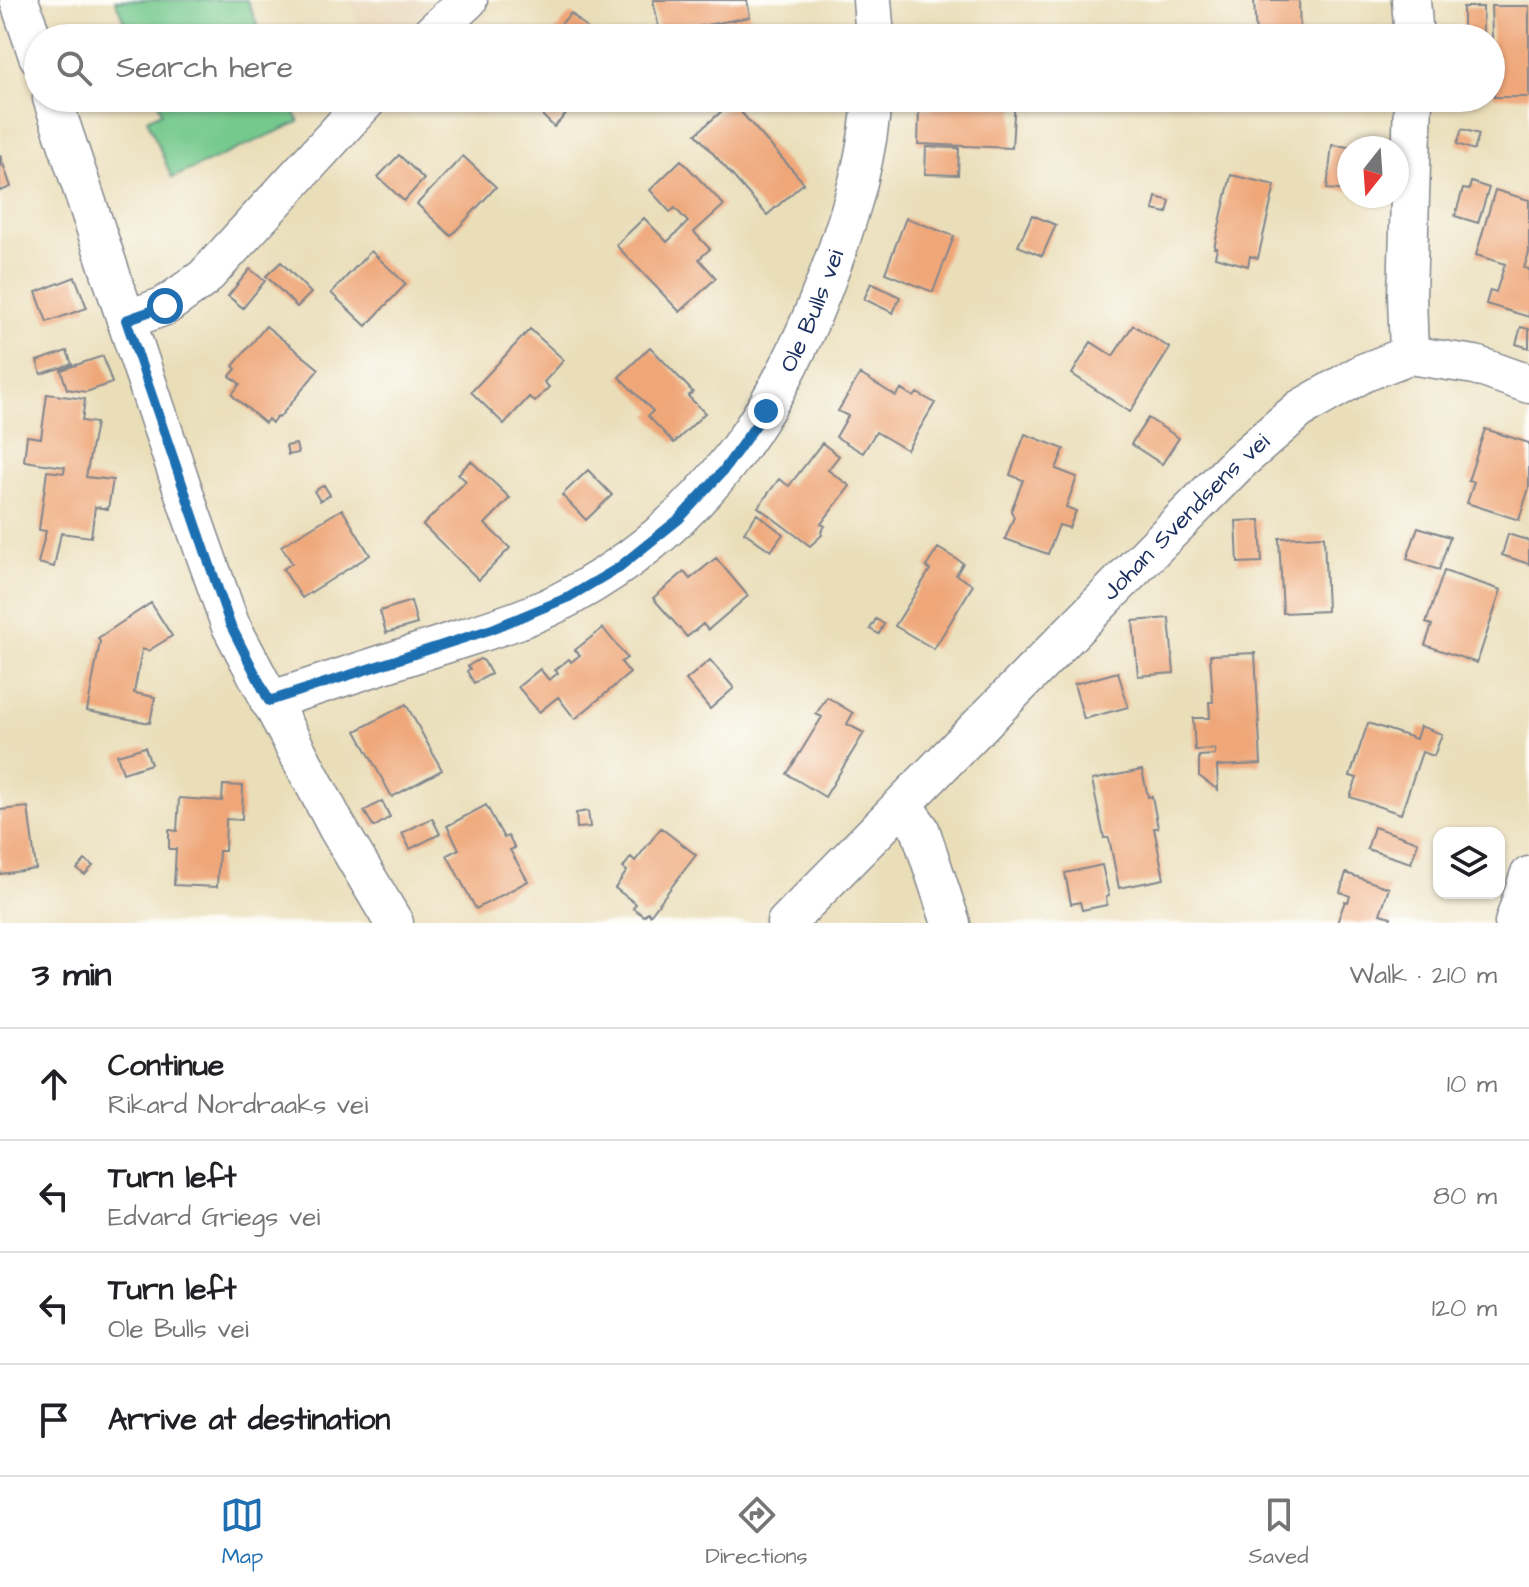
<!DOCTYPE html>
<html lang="en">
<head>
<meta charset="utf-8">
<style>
  body { margin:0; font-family:"Architects Daughter",sans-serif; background:#f6f6f6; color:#202124 }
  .controls { position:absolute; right:24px; bottom:24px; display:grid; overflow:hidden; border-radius:16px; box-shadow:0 2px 6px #0004 }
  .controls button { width:72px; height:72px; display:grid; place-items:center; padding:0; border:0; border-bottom:2px solid #e0e0e0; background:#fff; color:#202124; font:40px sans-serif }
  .compass { position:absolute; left:1337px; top:136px; width:72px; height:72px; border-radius:50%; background:#fff; box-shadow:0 2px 6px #0004; rotate:197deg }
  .stop { position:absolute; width:24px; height:24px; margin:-18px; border:6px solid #1f6fb2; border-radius:50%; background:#fff }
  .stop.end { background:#1f6fb2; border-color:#fff; box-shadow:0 2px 8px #0008 }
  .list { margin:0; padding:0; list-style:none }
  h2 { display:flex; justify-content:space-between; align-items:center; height:104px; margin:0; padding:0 32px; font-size:34px }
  h2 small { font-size:26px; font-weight:400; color:#757577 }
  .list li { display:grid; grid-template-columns:52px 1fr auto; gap:24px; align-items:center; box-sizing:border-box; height:112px; padding:0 32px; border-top:2px solid #e0e0e0 }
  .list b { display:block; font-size:30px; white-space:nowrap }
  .list p { margin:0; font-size:26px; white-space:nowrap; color:#757577 }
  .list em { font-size:26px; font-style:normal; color:#757577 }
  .icon { flex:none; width:44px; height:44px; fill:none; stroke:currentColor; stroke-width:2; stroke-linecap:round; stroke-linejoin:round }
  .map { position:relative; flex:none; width:1529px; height:923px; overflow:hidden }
  .search { position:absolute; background:#fff; box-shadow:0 2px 6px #0004; left:24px; right:24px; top:24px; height:88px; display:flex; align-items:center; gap:20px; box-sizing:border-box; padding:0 28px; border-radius:44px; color:#757577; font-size:30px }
  .sheet { height:552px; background:#fff }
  nav { display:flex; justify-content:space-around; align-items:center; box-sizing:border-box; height:112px; border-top:2px solid #e0e0e0; background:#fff; font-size:22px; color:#757577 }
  nav a { display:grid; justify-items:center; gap:4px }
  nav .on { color:#1f6fb2 }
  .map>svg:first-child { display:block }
  .built { fill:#e8d5b8 }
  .green { fill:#75c98d; stroke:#487c76; stroke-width:2 }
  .building { fill:#efa779 }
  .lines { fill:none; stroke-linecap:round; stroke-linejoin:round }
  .minor-casing { stroke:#82868c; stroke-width:41 }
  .minor { stroke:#fff; stroke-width:38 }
  .route { stroke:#1f6fb2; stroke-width:10 }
  .labels { text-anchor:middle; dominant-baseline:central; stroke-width:7; stroke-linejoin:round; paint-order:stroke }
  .street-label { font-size:24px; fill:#1b2f5e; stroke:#fdfcf7 }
</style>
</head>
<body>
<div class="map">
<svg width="1529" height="923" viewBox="0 0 1529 923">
  <rect width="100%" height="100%" fill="#fdfcf7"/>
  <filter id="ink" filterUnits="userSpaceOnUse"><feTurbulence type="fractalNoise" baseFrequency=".0125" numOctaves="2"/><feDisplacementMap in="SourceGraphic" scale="16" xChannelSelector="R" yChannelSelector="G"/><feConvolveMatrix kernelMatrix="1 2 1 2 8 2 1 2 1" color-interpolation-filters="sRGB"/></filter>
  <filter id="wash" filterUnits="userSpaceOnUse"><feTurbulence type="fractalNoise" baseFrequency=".006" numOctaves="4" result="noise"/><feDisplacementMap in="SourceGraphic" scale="32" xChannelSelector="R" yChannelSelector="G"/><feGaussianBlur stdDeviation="1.8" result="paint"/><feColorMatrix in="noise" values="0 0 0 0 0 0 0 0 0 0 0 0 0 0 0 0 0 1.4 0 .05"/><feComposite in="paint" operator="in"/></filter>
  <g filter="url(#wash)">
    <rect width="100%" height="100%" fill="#eadeb9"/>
    <path class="built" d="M 349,0 L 449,0 L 398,38 L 365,38 Z"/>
    <path class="green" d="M 115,0 L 247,0 L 263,38 L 131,38 Z
      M 156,98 L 289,98 L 299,122 L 172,178 L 147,119 L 162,112 Z"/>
    <g id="blocks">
      <path class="building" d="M 653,0 L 747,0 L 750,17 L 701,26 L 703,32 L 661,38 Z
        M 1254,0 L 1299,0 L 1300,38 L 1256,38 Z
        M 1491,6 L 1529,6 L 1529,97 L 1494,97 Z
        M 1463,7 L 1483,7 L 1483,38 L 1463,38 Z
        M 571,13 L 597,38 L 548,38 Z
        M 1330,33 L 1366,33 L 1366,38 L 1330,38 Z
        M 547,98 L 556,98 L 569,111 L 554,127 L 536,109 Z
        M 934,98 L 1015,98 L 1012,148 L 918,144 L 919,108 L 934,109 Z
        M 732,102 L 804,183 L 767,215 L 696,134 Z
        M 1462,129 L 1479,134 L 1474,150 L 1457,144 Z
        M 1332,145 L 1349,147 L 1349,191 L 1327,189 Z
        M 926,147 L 959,148 L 958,175 L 925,174 Z
        M 0,155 L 11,187 L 0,191 Z
        M 399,155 L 424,179 L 404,201 L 378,177 Z
        M 463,156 L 496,187 L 451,236 L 417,204 Z
        M 681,160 L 724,205 L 694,232 L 710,249 L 699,259 L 716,278 L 680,312 L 616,245 L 644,218 L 667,242 L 688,222 L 675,208 L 670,212 L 650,190 Z
        M 1231,175 L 1275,185 L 1258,258 L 1250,256 L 1248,266 L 1215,257 L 1217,248 L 1214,248 Z
        M 1471,182 L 1489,188 L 1478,223 L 1455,216 L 1463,189 L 1469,190 Z
        M 1495,190 L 1529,200 L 1529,253 L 1524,268 L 1529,269 L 1529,317 L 1486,304 L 1490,290 L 1496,292 L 1505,264 L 1476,255 Z
        M 1156,197 L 1170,201 L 1167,213 L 1153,210 Z
        M 1032,215 L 1056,225 L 1042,256 L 1018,246 Z
        M 906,218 L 954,236 L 933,292 L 885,273 Z
        M 371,251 L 406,284 L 366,326 L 331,293 Z
        M 281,262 L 311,293 L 297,307 L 266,276 Z
        M 250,269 L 265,281 L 243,308 L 228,296 Z
        M 75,277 L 87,308 L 47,322 L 36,292 Z
        M 871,283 L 900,297 L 893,313 L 864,299 Z
        M 1133,325 L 1170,348 L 1130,412 L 1072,374 L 1091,342 L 1113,356 Z
        M 266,326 L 319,369 L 279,418 L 277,417 L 272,423 L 268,419 L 265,423 L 234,397 L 232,394 L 240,384 L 230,376 L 236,369 L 233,366 Z
        M 1521,327 L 1529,329 L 1529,348 L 1516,344 Z
        M 530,329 L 564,360 L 544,382 L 549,387 L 535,402 L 529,397 L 504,424 L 471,392 Z
        M 650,347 L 693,392 L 688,396 L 705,413 L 674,443 L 648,416 L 653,411 L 619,377 Z
        M 67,351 L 72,364 L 41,374 L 37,361 Z
        M 103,356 L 112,383 L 86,392 L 67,389 L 61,370 Z
        M 860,374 L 896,396 L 901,389 L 914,397 L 917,393 L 935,403 L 907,450 L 876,432 L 863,453 L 836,437 L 848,416 L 838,411 Z
        M 47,394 L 85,399 L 82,421 L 96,423 L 86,477 L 113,480 L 108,509 L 95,507 L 91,537 L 61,533 L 54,567 L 38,563 L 46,531 L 39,530 L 47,471 L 64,473 L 65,467 L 24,461 L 27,436 L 41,438 Z
        M 1148,418 L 1179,438 L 1162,464 L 1131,444 Z
        M 1485,429 L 1529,443 L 1529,488 L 1519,520 L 1467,503 L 1474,482 L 1468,481 Z
        M 1025,434 L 1064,449 L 1056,469 L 1077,477 L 1066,507 L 1076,511 L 1069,528 L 1059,525 L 1048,554 L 1005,539 L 1014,517 L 1011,511 L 1023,480 L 1010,475 Z
        M 822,443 L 839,456 L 828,470 L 850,486 L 821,524 L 825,526 L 821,532 L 822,535 L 810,546 L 758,507 L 779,479 L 789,486 Z
        M 296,444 L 298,453 L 288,455 L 286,446 Z
        M 471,461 L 510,498 L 485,524 L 510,548 L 479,580 L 423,525 L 466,481 L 458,474 Z
        M 588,470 L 612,495 L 586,520 L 562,495 Z
        M 324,485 L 330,495 L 320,501 L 314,491 Z
        M 342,509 L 370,555 L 302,598 L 283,569 L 292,563 L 281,546 Z
        M 757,514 L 783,534 L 771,551 L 744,532 Z
        M 1260,520 L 1262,562 L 1238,563 L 1236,521 Z
        M 1418,527 L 1450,537 L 1439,570 L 1407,559 Z
        M 1508,534 L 1529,541 L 1529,564 L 1502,555 Z
        M 1324,536 L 1327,611 L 1283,613 L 1279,538 Z
        M 938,548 L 963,563 L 956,575 L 973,585 L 934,649 L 895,626 L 930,570 L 926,567 Z
        M 716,558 L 748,596 L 708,630 L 703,624 L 687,637 L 653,598 L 684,572 L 690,579 Z
        M 1444,571 L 1501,590 L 1477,663 L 1425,645 L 1432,625 L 1426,623 Z
        M 411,601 L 417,624 L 386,633 L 380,611 Z
        M 151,603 L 172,636 L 148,651 L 142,649 L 134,693 L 155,697 L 150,723 L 87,711 L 100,642 L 98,638 Z
        M 1169,618 L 1174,673 L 1138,676 L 1133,621 Z
        M 876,619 L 884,624 L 879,634 L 870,629 Z
        M 603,628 L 627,658 L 621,662 L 630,673 L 575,719 L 558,697 L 539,712 L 518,687 L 540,669 L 549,680 L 558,673 L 555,670 L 569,659 L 571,662 L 580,655 L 575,650 Z
        M 1255,653 L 1261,764 L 1217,766 L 1218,790 L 1199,776 L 1199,756 L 1215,755 L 1215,749 L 1195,750 L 1193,718 L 1210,718 L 1209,702 L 1213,702 L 1210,655 Z
        M 480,659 L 484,661 L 491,674 L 474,683 L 467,671 L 470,669 L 468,666 Z
        M 710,660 L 734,688 L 710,709 L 686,680 Z
        M 1118,672 L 1128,707 L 1084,719 L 1074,684 Z
        M 827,697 L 853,713 L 847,724 L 864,733 L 825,797 L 787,774 L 822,717 L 816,714 Z
        M 406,704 L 442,770 L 392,797 L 356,731 Z
        M 1368,723 L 1416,739 L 1420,726 L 1442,734 L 1434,756 L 1422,752 L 1401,814 L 1350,797 L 1357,778 L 1350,776 Z
        M 145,747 L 151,764 L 123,773 L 117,755 Z
        M 1142,770 L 1148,797 L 1152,796 L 1158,828 L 1154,828 L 1164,879 L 1119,888 L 1109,838 L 1104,838 L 1092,780 Z
        M 223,785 L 243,786 L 242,820 L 226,819 L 225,851 L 219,851 L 217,887 L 174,885 L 176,849 L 169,849 L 169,830 L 177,831 L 179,798 L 222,801 Z
        M 382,801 L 390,817 L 374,827 L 364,811 Z
        M 486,805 L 504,838 L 508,836 L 515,848 L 510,850 L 528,881 L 476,909 L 447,855 L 459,849 L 447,826 Z
        M 28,807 L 36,869 L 0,874 L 0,810 Z
        M 588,811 L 590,827 L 577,828 L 576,813 Z
        M 432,818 L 440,834 L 410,849 L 402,833 Z
        M 1374,827 L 1418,842 L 1411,863 L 1367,849 Z
        M 661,828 L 696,855 L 650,915 L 648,912 L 644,916 L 633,908 L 636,904 L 615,888 L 627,871 L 623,868 L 631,857 L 635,861 Z
        M 85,860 L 93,866 L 85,875 L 77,869 Z
        M 1102,865 L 1109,896 L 1106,897 L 1107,905 L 1082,910 L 1080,902 L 1071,904 L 1065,873 Z
        M 1346,873 L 1389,888 L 1380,914 L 1391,917 L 1389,923 L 1337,923 L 1345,901 L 1348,902 L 1350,896 L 1340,892 Z"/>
    </g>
  </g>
  <g filter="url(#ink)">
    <use href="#blocks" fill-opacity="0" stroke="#82868c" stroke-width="2"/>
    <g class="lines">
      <defs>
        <g id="minor">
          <path d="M 19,0 L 38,56"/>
          <path d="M 872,0 L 875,38"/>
          <path d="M 1411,0 L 1414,38"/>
          <path d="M 427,38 L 468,0"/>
          <path d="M 52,98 L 191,514 L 230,624 L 337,827 L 394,923"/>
          <path d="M 126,320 L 165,306 L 204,278 L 369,98"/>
          <path d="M 1409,355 L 1407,295 L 1413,98"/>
          <path id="s1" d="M 269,701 C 327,682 384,664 442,645 C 485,631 532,618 571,596 C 709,520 782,406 833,262 C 852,209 868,155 872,98"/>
          <path d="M 903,806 L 920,829 L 951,923"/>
          <path id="s2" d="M 786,923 L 1161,541 L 1238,463 L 1300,409 L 1363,373 L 1409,355 L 1475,365 L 1529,384"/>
          <path d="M 1514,923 L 1529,876"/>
        </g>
      </defs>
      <use href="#minor" class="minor-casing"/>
      <use href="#minor" class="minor"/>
    </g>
  </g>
  <g class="lines" filter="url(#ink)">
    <path class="route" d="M 165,306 L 126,320 L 230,624 L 269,701 L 492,629 L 569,597 L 618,568 L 679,519 L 723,471 L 766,411"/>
  </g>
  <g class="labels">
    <g class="street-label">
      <text stroke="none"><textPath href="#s1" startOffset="702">Ole Bulls vei</textPath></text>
      <text stroke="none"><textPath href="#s2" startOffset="570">Johan Svendsens vei</textPath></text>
    </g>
  </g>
</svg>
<div class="controls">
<button><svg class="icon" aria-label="layers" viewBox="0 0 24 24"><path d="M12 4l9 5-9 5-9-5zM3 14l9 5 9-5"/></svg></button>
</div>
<svg class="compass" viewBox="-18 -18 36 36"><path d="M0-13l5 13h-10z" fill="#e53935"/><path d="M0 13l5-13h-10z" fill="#757577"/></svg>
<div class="stop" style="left:165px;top:306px"></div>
<div class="stop end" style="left:766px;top:411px"></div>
<div class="search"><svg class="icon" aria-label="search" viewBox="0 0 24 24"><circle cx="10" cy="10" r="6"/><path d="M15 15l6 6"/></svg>Search here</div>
</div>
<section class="sheet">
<h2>3 min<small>Walk · 210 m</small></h2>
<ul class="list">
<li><svg class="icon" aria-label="ahead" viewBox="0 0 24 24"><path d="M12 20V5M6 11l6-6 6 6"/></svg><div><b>Continue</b><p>Rikard Nordraaks vei</p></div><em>10 m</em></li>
<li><svg class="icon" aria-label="left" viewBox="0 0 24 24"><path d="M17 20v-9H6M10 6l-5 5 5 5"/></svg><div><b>Turn left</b><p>Edvard Griegs vei</p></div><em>80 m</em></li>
<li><svg class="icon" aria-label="left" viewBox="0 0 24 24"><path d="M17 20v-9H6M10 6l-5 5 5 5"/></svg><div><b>Turn left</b><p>Ole Bulls vei</p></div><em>120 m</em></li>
<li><svg class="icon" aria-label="arrive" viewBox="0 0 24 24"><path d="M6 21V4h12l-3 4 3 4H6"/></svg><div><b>Arrive at destination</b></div></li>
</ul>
</section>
<nav>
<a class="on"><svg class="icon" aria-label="map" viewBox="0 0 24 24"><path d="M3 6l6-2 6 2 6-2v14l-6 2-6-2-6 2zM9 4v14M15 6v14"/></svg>Map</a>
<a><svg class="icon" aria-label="directions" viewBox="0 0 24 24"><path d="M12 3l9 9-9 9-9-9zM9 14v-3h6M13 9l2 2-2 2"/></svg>Directions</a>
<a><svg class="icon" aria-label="saved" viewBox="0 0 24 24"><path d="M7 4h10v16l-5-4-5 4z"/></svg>Saved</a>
</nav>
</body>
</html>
